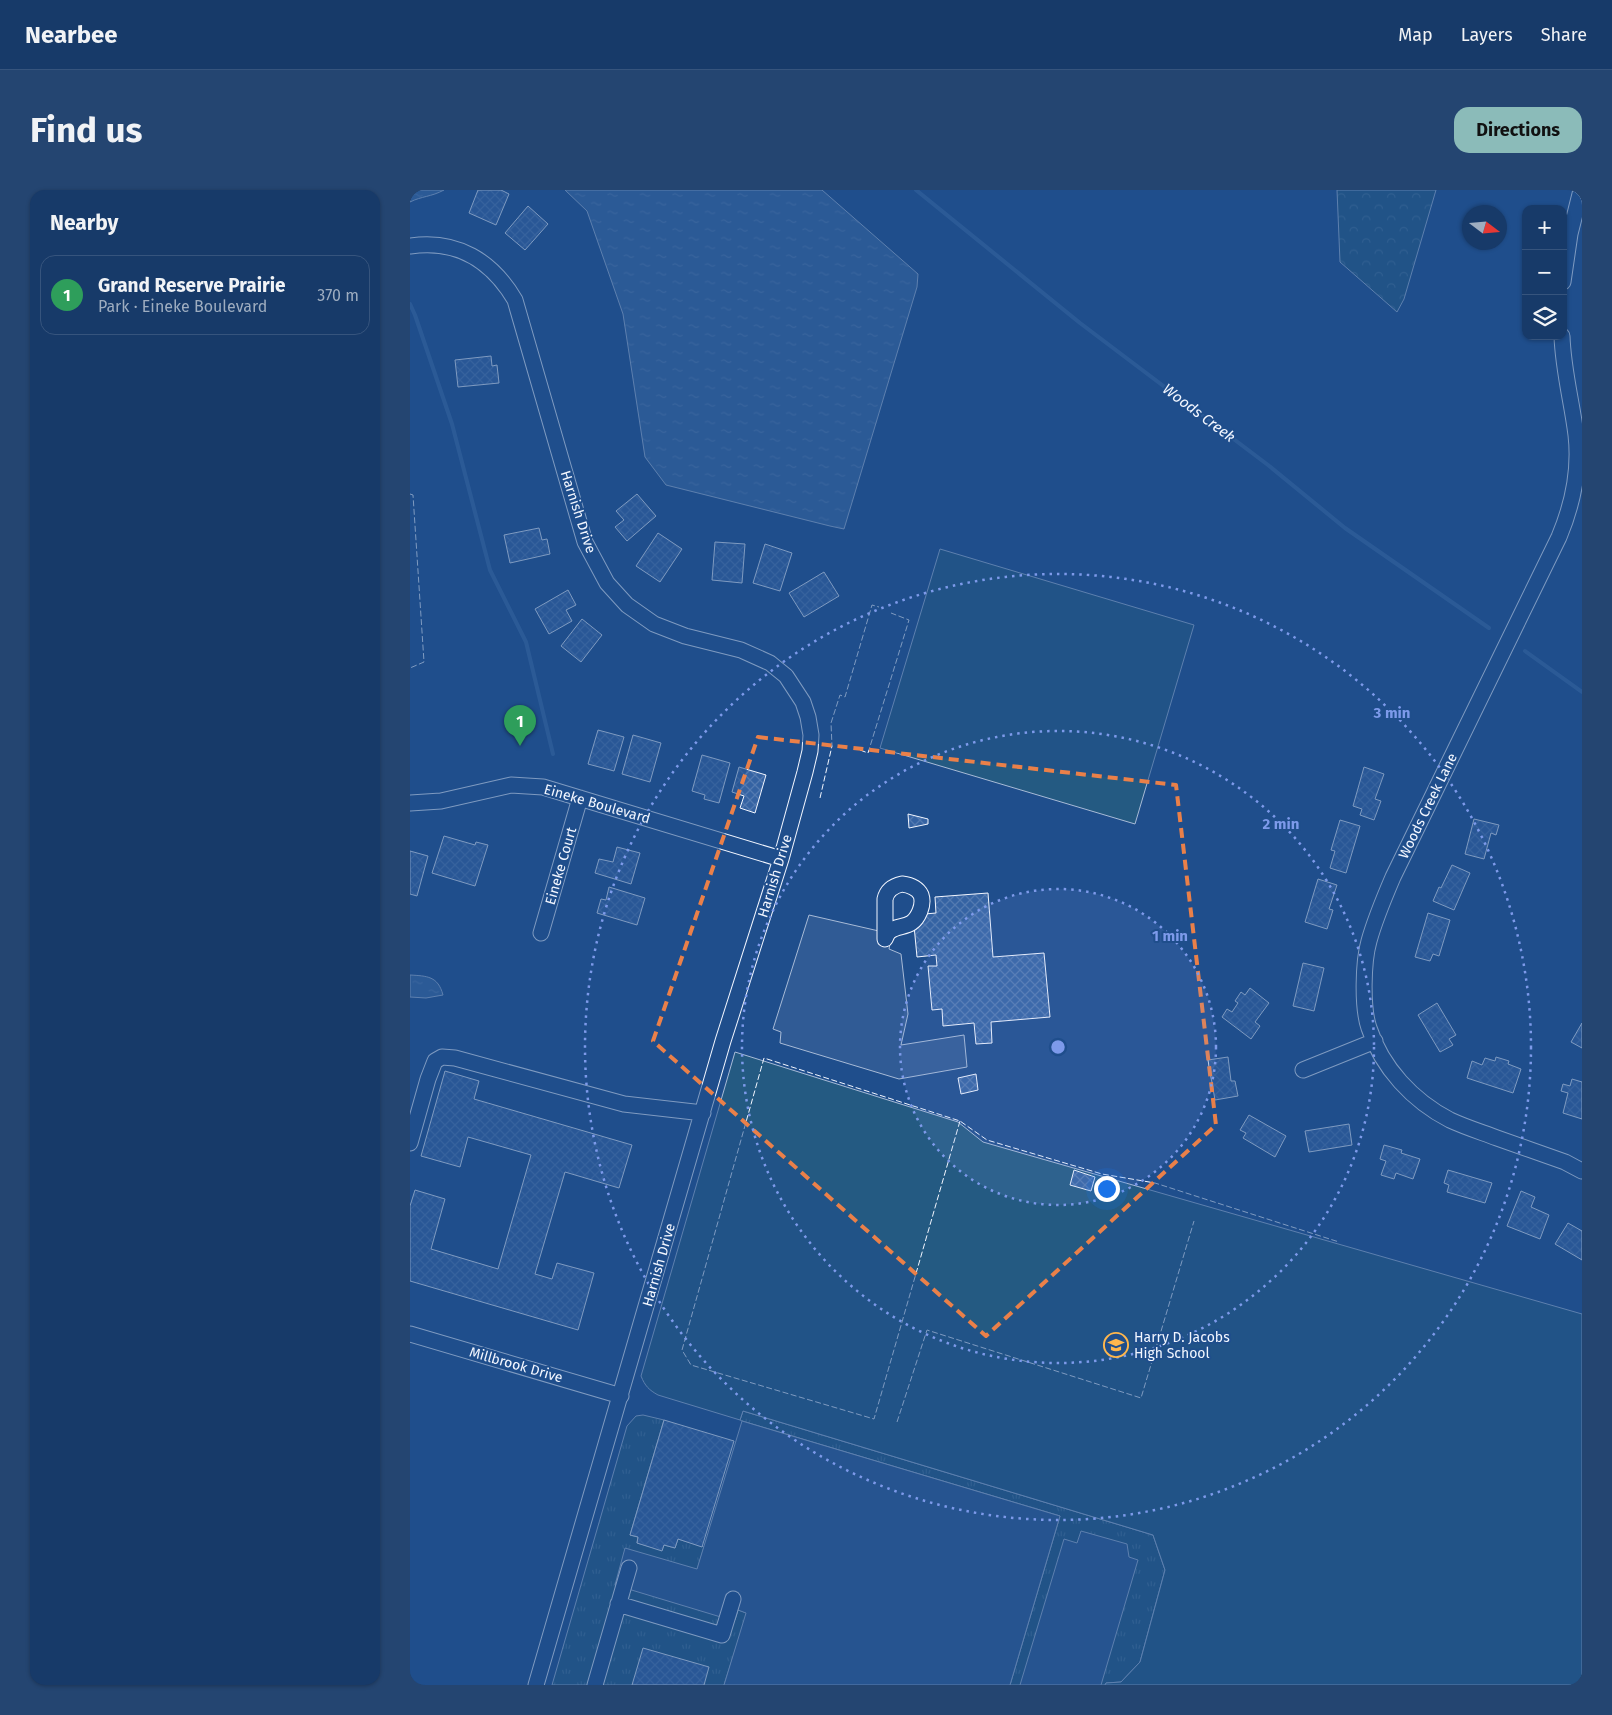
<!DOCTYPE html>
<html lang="en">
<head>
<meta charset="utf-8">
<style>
  body { margin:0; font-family:"Fira Sans",sans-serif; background:#244571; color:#f1f3f6 }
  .controls { position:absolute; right:15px; top:15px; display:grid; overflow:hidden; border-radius:10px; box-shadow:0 1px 4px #0004 }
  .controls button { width:45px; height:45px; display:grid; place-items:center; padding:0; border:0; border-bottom:1px solid #36547d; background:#173a69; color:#f1f3f6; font:25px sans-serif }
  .compass { position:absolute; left:1052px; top:15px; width:45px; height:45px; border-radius:50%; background:#173a69; box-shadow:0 1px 4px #0004; rotate:106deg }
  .you { position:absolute; left:696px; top:998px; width:18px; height:18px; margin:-12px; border:4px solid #fff; border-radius:50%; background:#1a73e8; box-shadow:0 0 0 8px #1a73e833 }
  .badge { display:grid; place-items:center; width:32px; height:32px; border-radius:50%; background:#8bbbb9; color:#fff; font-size:16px; font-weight:700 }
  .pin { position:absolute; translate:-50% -41px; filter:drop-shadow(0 1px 2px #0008) }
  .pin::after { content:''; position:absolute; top:26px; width:18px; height:15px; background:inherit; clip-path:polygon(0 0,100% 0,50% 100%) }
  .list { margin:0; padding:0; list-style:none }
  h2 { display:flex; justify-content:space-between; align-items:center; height:65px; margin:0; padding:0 20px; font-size:21px }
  h2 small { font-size:16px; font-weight:400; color:#9eadc0 }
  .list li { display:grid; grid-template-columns:32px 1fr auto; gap:15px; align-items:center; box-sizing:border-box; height:80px; margin:0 10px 10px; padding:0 10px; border:1px solid #36547d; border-radius:15px }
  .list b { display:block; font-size:19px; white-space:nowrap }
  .list p { margin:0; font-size:16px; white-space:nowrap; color:#9eadc0 }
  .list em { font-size:16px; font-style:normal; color:#9eadc0 }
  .icon { flex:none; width:28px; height:28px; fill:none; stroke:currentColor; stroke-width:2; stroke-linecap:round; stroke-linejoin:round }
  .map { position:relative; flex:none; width:1172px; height:1495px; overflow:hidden; border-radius:15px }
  header { display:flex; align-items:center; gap:30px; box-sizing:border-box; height:70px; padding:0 25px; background:#173a69; border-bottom:1px solid #36547d }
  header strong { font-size:24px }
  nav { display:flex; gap:28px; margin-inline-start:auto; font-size:18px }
  .intro { display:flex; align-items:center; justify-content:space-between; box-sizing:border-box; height:120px; padding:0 30px }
  h1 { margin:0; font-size:35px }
  .button { padding:12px 22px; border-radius:15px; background:#8bbbb9; color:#111; font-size:18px; font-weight:700 }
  main { display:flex; gap:30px; padding:0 30px }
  aside { flex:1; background:#173a69; border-radius:15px; box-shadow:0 1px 4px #0004 }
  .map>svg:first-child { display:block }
  .grass { fill:url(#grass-tufts); stroke:#a8bbd7 }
  .forest { fill:url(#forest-crowns); stroke:#a8bbd7 }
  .park { fill:#245a82; stroke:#a8bbd7 }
  .parking { fill:#305b95; stroke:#a8bbd7 }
  .water { fill:url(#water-ripples); stroke:#a8bbd7 }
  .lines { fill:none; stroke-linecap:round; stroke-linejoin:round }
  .stream { stroke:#3b69a3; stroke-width:4 }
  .building { fill:url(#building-cross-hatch); stroke:#f2f6ff }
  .minor-casing { stroke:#f2f6ff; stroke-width:17 }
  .minor { stroke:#1f4e8c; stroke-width:15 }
  .fence { stroke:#f2f6ff; stroke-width:1; stroke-dasharray:6 2.5; stroke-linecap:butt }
  .marked { fill:none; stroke:#ea8049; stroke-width:4; stroke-dasharray:10 6; stroke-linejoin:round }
  .ring { fill:none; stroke:#7d9aea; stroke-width:2.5; stroke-dasharray:2.5 5 }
  .labels { text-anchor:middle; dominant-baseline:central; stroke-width:4; stroke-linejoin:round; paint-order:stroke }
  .street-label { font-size:14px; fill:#f2f6ff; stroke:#1f4e8c }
  .poi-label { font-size:14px; fill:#f2f6ff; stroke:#1f4e8c; text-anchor:start }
  .water-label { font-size:15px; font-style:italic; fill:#f2f6ff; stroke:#1f4e8c }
  .centre { fill:#7d9aea; stroke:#1f4e8c; stroke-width:2.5 }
  .ring-label { font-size:15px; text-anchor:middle; font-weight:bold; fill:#7d9aea; stroke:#1f4e8c; stroke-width:4; stroke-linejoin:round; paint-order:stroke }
</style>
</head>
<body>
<header>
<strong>Nearbee</strong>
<nav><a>Map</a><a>Layers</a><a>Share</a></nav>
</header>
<div class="intro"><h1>Find us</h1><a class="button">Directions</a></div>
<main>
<aside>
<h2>Nearby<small></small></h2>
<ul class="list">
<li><span class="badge" style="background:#2e9e5b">1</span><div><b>Grand Reserve Prairie</b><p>Park · Eineke Boulevard</p></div><em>370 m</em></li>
</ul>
</aside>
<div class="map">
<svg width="1172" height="1495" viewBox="0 0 1172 1495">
  <defs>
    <pattern id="grass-tufts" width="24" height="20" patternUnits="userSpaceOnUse" patternTransform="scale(1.25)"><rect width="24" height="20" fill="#245a82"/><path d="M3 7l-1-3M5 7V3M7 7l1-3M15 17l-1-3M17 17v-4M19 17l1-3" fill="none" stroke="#447295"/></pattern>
    <pattern id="forest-crowns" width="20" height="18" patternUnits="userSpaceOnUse" patternTransform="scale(1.25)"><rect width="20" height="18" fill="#245a82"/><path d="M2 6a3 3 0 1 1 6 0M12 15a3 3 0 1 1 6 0" fill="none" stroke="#447295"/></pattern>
    <pattern id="water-ripples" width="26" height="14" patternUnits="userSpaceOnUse" patternTransform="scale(1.25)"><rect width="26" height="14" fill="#3b69a3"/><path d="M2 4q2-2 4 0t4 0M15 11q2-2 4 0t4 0" fill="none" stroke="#587fb1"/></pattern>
    <pattern id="building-cross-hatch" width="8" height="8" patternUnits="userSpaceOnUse" patternTransform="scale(1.25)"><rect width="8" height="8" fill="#3563a3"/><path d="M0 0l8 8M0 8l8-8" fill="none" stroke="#537ab1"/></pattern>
  </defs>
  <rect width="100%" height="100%" fill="#1f4e8c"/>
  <path class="grass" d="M 333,1221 L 743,1345 L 755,1380 L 730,1472 L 711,1492 L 696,1493 L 695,1495 L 600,1495 L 650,1326 L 332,1231 L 330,1230 Z
    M 233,1225 L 254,1230 L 220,1345 L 228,1347 L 227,1353 L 252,1360 L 254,1355 L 265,1358 L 268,1349 L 294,1357 L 287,1380 L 215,1359 L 325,1430 L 328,1420 L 337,1423 L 314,1495 L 142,1495 L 217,1236 L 226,1226 Z"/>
  <path class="forest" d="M 927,0 L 1026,0 L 994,109 L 987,122 L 930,72 Z"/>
  <path class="park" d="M 530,359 L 784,435 L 725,634 L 470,558 Z
    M 325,862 L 548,932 L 573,952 L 1172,1124 L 1172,1495 L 695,1495 L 696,1493 L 711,1492 L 730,1472 L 755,1380 L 743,1345 L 333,1221 L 330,1230 L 248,1205 C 239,1200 235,1196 231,1186 Z"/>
  <path class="parking" d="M 399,725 L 482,744 L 479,759 L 491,764 L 498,824 L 491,855 L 554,845 L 557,877 L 489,889 L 370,853 L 371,842 L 363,839 Z
    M 332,1231 L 650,1326 L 600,1495 L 314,1495 L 336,1423 L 328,1420 L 324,1431 L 205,1395 L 215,1358 L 287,1379 Z
    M 671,1341 L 717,1354 L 719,1367 L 728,1370 L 691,1495 L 610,1495 L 654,1349 L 667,1353 Z"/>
  <path class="water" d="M 0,0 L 34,0 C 21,7 12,6 0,12 Z
    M 155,0 L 412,0 L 508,84 L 507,97 L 434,339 L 420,336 L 256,295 L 235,267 L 213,124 L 177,21 Z
    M 0,785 C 17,786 28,786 33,805 L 16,808 L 0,807 Z"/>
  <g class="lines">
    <path class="stream" d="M 506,0 L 670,133 L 858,275 L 935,338 L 1079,438
      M 0,114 L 5,125 L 42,234 L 80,380 L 116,452 L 143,564
      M 1115,461 L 1172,502"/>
  </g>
  <path class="building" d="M 68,0 L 91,0 L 99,4 L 86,35 L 59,23 Z
    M 118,16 L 138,34 L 115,60 L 95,43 Z
    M 81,166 L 82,176 L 87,175 L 89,193 L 48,197 L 45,170 Z
    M 227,304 L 246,326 L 217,351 L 205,337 L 214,330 L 206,321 Z
    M 129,338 L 132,350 L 137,349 L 140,364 L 100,373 L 94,345 Z
    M 248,343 L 272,359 L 250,392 L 226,376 Z
    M 305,352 L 335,354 L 332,393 L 302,390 Z
    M 355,354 L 382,363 L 370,401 L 343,393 Z
    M 414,382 L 429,406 L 394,427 L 379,403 Z
    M 158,400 L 166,415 L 156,420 L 162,431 L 139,444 L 125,419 Z
    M 172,429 L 192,445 L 171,472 L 151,456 Z
    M 188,540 L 214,547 L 204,581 L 178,574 Z
    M 223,545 L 251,553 L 240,592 L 212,584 Z
    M 292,565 L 320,573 L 309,613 L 294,609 L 295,605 L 282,601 Z
    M 329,577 L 356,585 L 345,623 L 330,618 L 334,606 L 322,602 Z
    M 954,577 L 974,584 L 965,609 L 971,611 L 964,630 L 950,625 L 952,619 L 943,616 Z
    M 498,624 L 518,629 L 518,634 L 499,638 Z
    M 1064,629 L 1089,635 L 1086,645 L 1081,643 L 1074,669 L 1055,664 Z
    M 930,630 L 950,636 L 936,683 L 920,678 L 925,661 L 921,660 Z
    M 34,646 L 65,655 L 66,652 L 78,655 L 65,696 L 22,683 Z
    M 207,657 L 230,663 L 221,694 L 185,683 L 189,669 L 203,672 Z
    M 0,661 L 18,666 L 7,706 L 0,704 Z
    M 1042,675 L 1060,683 L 1044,720 L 1023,711 L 1029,697 L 1031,698 Z
    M 908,689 L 927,695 L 919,719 L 923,720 L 917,739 L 895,732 Z
    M 199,697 L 235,708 L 227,735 L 187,723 L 191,709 L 196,710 Z
    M 578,703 L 583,767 L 634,763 L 640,827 L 581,832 L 582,853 L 566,854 L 564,833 L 533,836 L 532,819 L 522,820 L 518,776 L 527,776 L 526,765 L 507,767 L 503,725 L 526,723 L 525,707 Z
    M 1018,723 L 1040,730 L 1029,766 L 1023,764 L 1020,771 L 1005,767 Z
    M 893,773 L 914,778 L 904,821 L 883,816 Z
    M 840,798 L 859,813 L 845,832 L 850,836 L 841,849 L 812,827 L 817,819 L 822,822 L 828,813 L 825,811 L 831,802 L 835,805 Z
    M 1027,813 L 1046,845 L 1039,849 L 1043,855 L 1030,862 L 1008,825 Z
    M 1172,833 L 1172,858 L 1161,852 Z
    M 818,867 L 821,891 L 825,891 L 828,906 L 805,910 L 798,870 Z
    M 1086,867 L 1099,871 L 1098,874 L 1111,879 L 1103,903 L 1057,888 L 1062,871 L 1072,875 L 1075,868 L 1085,871 Z
    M 35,881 L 69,891 L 64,909 L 222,955 L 209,998 L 155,982 L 125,1084 L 142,1089 L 147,1073 L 184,1083 L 168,1140 L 0,1091 L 0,1016 L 5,1000 L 35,1009 L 21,1059 L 88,1079 L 121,965 L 58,947 L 50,977 L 11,966 Z
    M 566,884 L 568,900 L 551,904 L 548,888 Z
    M 1162,889 L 1172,892 L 1172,929 L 1153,923 L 1158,903 L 1151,901 L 1153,894 L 1160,896 Z
    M 839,925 L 876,946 L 865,967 L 833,948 L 836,943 L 830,940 Z
    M 939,934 L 942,955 L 899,962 L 895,941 Z
    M 974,955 L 992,960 L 991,963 L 1010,969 L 1003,989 L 986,983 L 984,989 L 971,985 L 976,971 L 970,969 Z
    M 664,980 L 685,987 L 681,1001 L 660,995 Z
    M 1038,980 L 1082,993 L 1075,1013 L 1037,1002 L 1039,995 L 1034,993 Z
    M 1111,1001 L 1125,1007 L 1121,1017 L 1139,1025 L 1130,1049 L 1097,1036 Z
    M 1158,1033 L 1172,1041 L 1172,1070 L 1145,1054 Z
    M 254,1230 L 324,1251 L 292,1357 L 268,1349 L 265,1358 L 254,1355 L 252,1361 L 227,1353 L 228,1347 L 220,1345 Z
    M 233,1458 L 299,1477 L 294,1495 L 222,1495 Z"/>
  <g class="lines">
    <defs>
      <path id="minor" d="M 0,56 C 47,49 82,71 105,110 L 175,352 L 197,393 L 217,415 L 244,434 L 275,446 L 331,460 L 360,473 L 376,486 L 393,512 L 398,527 L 401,545 L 400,561 L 395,582 L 371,669 L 313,851 L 126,1495
        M 1153,92 L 1160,44 L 1171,0
        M 1152,146 C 1153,180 1162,212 1166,245 C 1170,280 1162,316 1149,347 L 983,687 C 974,708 965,729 959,751 C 953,772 952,818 959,838 C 972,878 1003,911 1040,930 C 1055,937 1071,942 1087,948 C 1110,956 1132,964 1155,972 L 1172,981
        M 0,613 L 31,611 L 101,595 L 133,597 L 371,669
        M 492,694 C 500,695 507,697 511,705 C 513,711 512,716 510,721 C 502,741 489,733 479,742 C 477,744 476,747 475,749 L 475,709 C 477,700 483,696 492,694 Z
        M 131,743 L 170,608
        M 893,880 L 965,851
        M 0,953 L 18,889 L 25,871 L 32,867 L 45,868 L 214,914 L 293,923
        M 0,1144 L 211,1206
        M 208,1414 L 312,1445 L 323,1409
        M 185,1495 L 219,1378"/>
    </defs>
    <use href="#minor" class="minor-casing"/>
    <use href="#minor" class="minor"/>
    <path class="fence" d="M 0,304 L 3,305 L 14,472 L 0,478
      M 450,560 L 458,563 L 499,430 L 481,423
      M 410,608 L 422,556 L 421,533 L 430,505 L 435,507 L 462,415 L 469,417
      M 550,931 L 464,1229 L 281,1175 L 272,1160 L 354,868 L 550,931 L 577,950 L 692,984 L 745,993 L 929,1052
      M 487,1232 L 517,1140 L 731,1208 L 784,1031"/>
  </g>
  <path d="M0 0H1172V1495H0ZM 348,547 L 766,595 L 806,935 L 576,1146 L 243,851 Z" fill="#1f4e8c" fill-opacity=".55" fill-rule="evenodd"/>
  <path class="marked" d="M 348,547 L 766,595 L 806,935 L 576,1146 L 243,851 Z"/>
  <circle cx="648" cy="857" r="158" fill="#7d9aea" fill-opacity=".12"/>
  <g class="ring">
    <circle cx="648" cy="857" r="158"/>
    <circle cx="648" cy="857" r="316"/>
    <circle cx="648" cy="857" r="473"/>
  </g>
  <defs>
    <symbol id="school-ring" viewBox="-11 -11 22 22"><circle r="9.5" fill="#1f4e8c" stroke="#ffb74d" stroke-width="1.5"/><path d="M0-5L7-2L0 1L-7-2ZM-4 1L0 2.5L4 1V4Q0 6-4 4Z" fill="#ffb74d"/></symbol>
  </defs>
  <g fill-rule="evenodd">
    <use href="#school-ring" x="692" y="1141" width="28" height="28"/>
  </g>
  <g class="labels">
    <g class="street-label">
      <text transform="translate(168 322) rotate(72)">Harnish Drive</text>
      <text transform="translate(187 614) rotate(16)">Eineke Boulevard</text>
      <text transform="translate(1018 616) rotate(-64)">Woods Creek Lane</text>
      <text transform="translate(151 676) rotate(-74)">Eineke Court</text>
      <text transform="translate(365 686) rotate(-73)">Harnish Drive</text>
      <text transform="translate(249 1075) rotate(-74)">Harnish Drive</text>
      <text transform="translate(106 1175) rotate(16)">Millbrook Drive</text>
    </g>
    <g class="poi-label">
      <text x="724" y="1147">Harry D. Jacobs<tspan x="724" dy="16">High School</tspan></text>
    </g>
    <g class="water-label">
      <text transform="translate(789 223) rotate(37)">Woods Creek</text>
    </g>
  </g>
  <circle cx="648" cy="857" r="8" class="centre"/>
  <g class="ring-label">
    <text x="982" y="528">3 min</text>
    <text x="871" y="639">2 min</text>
    <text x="760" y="751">1 min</text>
  </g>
</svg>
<div class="controls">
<button>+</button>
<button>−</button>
<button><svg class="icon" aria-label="layers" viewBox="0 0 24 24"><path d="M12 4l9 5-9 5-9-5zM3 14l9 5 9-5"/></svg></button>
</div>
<svg class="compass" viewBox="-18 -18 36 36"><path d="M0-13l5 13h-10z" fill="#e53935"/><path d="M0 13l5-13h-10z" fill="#9eadc0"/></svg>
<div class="you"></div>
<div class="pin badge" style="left:110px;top:556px;background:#2e9e5b">1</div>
</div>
</main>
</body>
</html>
